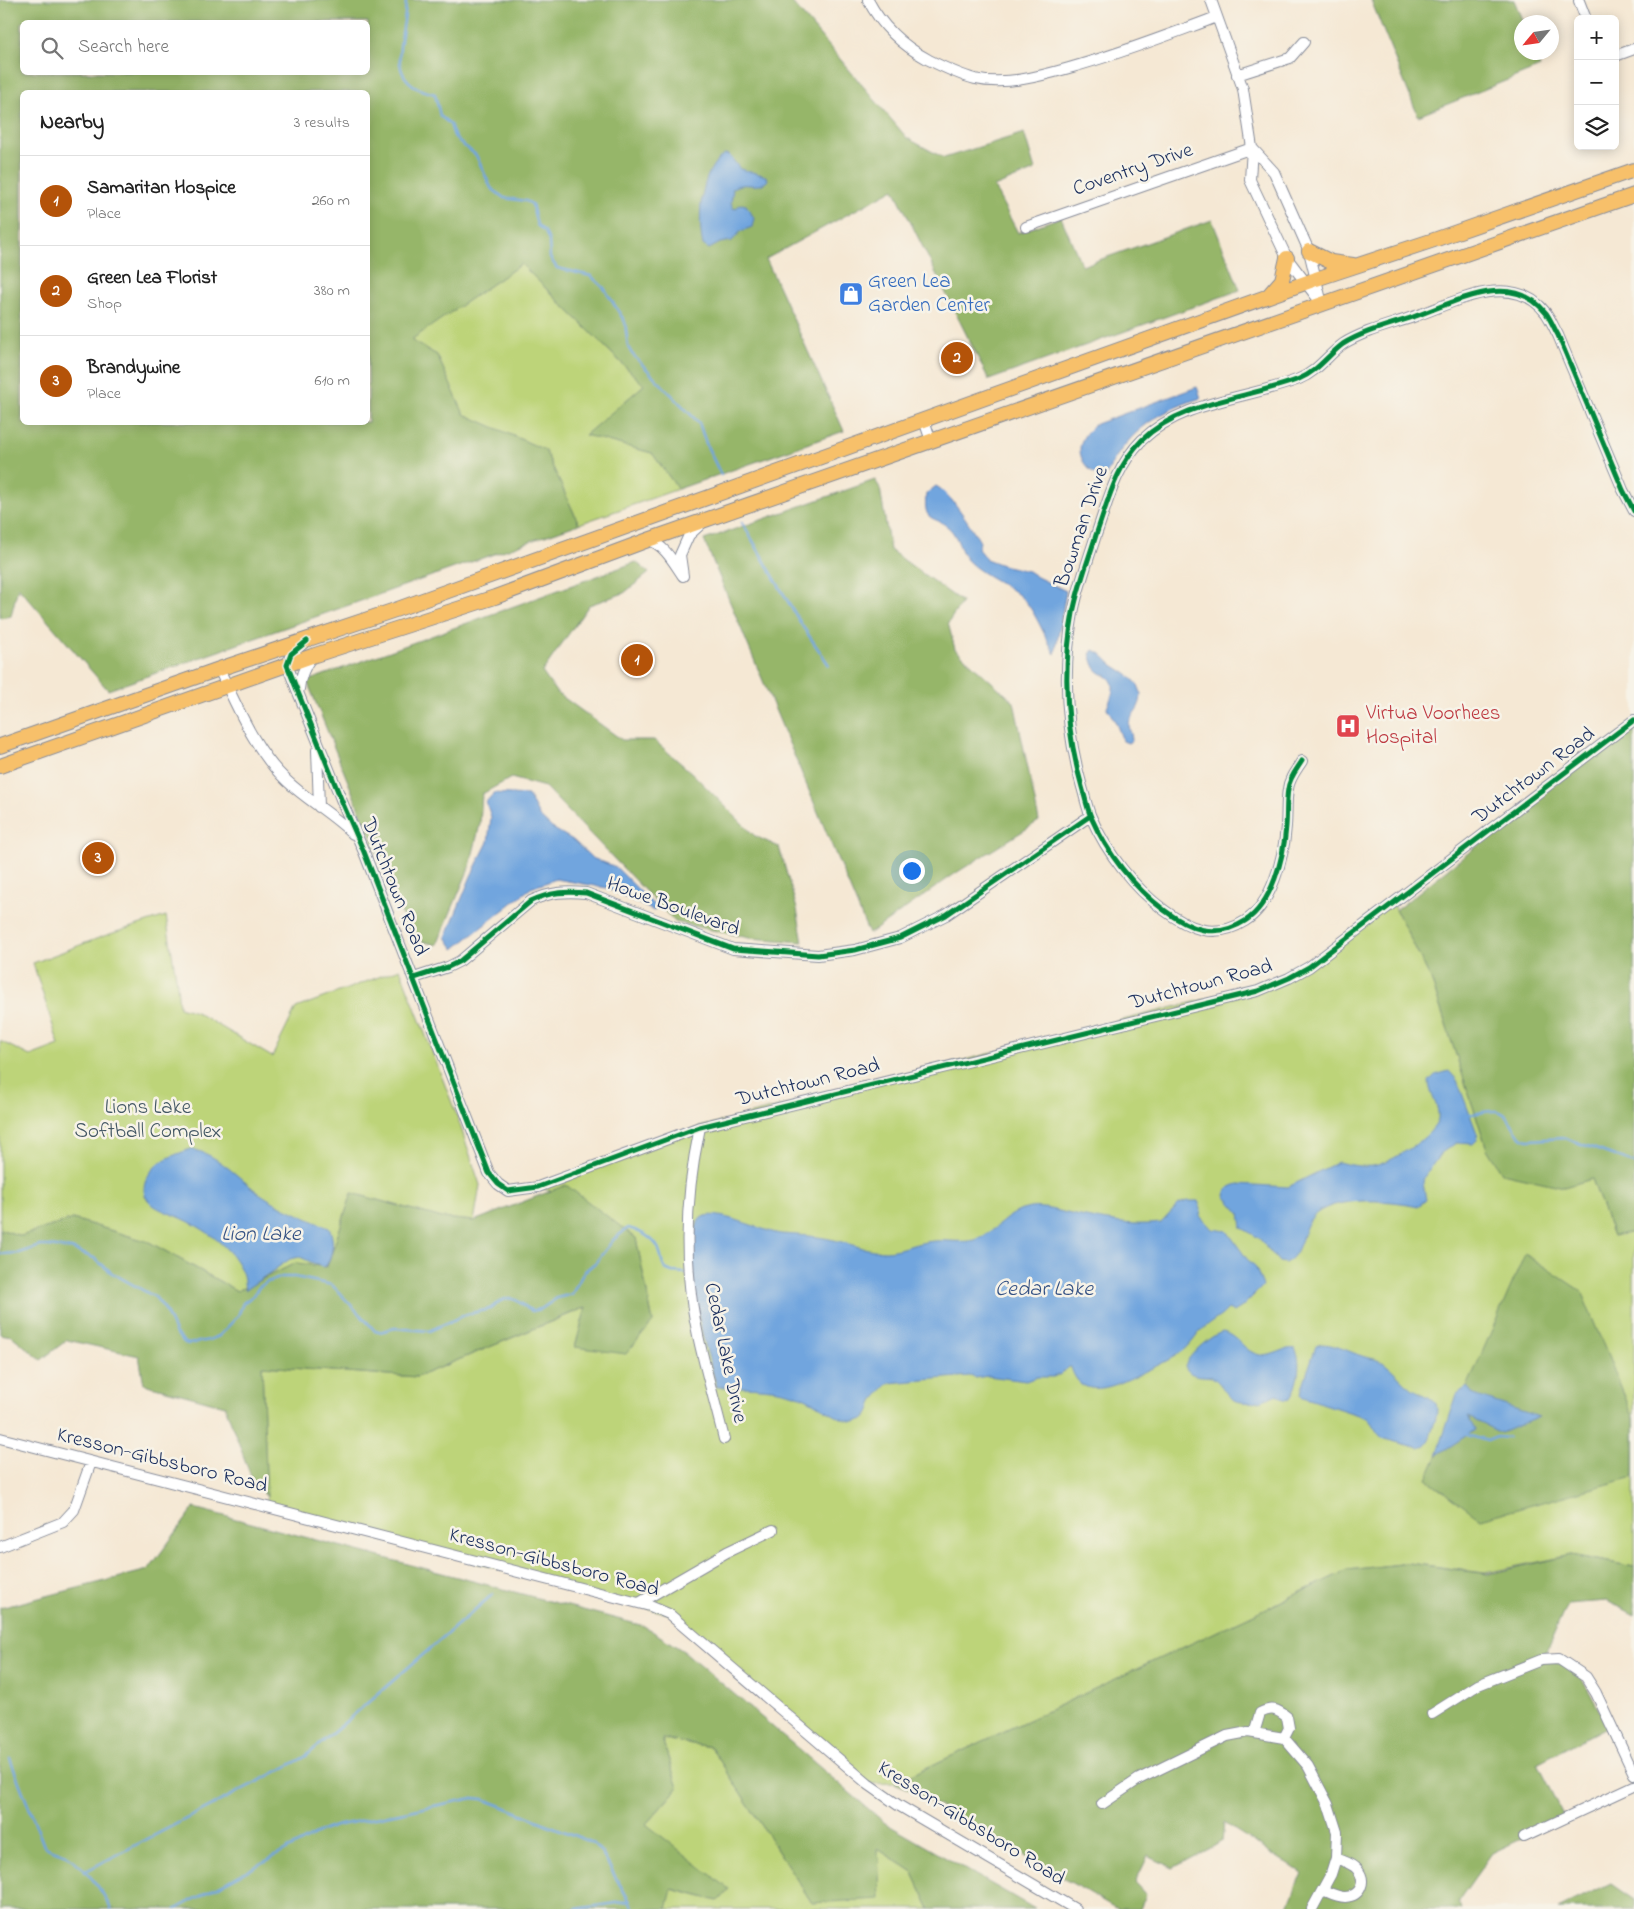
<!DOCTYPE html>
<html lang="en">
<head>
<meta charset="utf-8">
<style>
  body { margin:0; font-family:"Indie Flower",sans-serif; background:#f2f2f2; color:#222 }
  .controls { position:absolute; right:15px; top:15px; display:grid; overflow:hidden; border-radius:8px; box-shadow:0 2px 12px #0003 }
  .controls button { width:45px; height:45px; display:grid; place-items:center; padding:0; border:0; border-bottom:1px solid #e0e0e0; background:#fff; color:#222; font:25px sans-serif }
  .compass { position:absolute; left:1514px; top:15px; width:45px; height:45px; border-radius:50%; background:#fff; box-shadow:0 2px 12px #0003; rotate:241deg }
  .you { position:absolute; left:911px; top:870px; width:18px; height:18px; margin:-12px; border:4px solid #fff; border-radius:50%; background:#1a73e8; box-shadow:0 0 0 8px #1a73e833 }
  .badge { display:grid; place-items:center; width:32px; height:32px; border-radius:50%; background:#b45309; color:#fff; font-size:16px; font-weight:700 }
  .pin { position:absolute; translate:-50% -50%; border:2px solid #fff; box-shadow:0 1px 5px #0006 }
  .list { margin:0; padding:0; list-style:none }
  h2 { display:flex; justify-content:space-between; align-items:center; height:65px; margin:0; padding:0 20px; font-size:21px }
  h2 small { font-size:16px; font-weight:400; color:#767676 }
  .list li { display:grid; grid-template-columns:32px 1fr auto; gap:15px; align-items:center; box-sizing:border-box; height:90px; padding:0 20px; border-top:1px solid #e0e0e0 }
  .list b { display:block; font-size:19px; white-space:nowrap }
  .list p { margin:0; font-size:16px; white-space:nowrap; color:#767676 }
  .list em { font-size:16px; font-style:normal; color:#767676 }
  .icon { flex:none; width:28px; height:28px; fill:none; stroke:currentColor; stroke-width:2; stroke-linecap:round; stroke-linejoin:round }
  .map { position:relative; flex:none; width:1634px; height:1909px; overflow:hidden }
  .search { position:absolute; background:#fff; box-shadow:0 2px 12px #0003; left:20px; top:20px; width:350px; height:55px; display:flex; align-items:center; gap:12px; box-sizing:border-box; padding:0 18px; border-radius:8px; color:#767676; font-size:19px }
  .panel { position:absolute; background:#fff; box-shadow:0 2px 12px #0003; left:20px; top:90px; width:350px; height:335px; border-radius:8px }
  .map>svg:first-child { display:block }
  .green { fill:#bdd479; stroke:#6c826c }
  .forest { fill:#96b669; stroke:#587264; fill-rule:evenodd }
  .water { fill:#71a5de; stroke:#466a9e }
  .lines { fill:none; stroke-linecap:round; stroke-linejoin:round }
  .stream { stroke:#71a5de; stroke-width:2.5 }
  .minor-casing { stroke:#888c99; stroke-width:12 }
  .highway-casing { stroke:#888c99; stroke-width:16 }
  .minor { stroke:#fff; stroke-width:10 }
  .highway { stroke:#f7c06b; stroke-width:14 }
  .cycleway-casing { stroke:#f7f3e8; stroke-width:8 }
  .cycleway { stroke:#00873e; stroke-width:5 }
  .labels { text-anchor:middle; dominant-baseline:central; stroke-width:5; stroke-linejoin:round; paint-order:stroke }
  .street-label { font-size:21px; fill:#1b2f5e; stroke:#f7f3e8 }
  .shop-label { font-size:21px; fill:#366cbe; stroke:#f7f3e8; text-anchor:start }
  .health-label { font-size:21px; fill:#be3a42; stroke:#f7f3e8; text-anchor:start }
  .park-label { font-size:21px; fill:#445865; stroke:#f7f3e8 }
  .water-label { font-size:22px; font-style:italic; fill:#355284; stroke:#f7f3e8 }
</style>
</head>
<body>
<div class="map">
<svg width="1634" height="1909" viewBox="0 0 1634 1909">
  <rect width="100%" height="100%" fill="#f7f3e8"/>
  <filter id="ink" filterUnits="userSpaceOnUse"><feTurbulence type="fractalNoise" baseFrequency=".02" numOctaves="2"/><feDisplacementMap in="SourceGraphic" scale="10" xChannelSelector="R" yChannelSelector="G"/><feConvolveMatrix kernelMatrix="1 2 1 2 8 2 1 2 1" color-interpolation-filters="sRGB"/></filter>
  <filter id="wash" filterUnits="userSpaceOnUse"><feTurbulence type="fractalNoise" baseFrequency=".0096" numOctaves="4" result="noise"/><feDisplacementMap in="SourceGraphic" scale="20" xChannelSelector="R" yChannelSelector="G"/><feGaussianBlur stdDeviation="1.12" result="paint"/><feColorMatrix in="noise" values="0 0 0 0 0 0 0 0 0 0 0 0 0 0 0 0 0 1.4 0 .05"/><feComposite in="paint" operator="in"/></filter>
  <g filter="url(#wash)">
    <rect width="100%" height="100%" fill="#f5e8d4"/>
    <path class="green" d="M 521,264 L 644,385 L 586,435 L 652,453 L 678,489 L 579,524 L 545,450 L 463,414 L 437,355 L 410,340 Z
      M 1393,903 L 1431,979 L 1487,1149 L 1563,1187 L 1592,1179 L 1613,1236 L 1634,1232 L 1634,1567 L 1572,1555 L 1485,1573 L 1409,1563 L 1348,1570 L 894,1783 L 868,1784 L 669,1614 L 267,1508 L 262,1366 L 417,1377 L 587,1307 L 653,1322 L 636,1238 L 587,1202 L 538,1187 L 700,1127 L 1289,978 Z
      M 166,916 L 177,984 L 179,1007 L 196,1012 L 272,1057 L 296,1008 L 400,969 L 457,1116 L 480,1185 L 474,1221 L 442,1218 L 352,1193 L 327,1267 L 296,1263 L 237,1291 L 149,1242 L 73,1219 L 21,1236 L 0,1229 L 0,1041 L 30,1056 L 59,1045 L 33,963 L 104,936 Z
      M 662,1739 L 711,1747 L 812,1903 L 878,1849 L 912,1871 L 930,1909 L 667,1909 L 671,1889 L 718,1901 L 646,1824 L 678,1788 Z"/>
    <path class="forest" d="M 0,0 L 790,0 L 907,138 L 944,158 L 1024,133 L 1035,170 L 994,187 L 1018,233 L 1061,217 L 1082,266 L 1212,220 L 1240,290 L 989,380 L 894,189 L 766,259 L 844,431 L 678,489 L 652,453 L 585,435 L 644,385 L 521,264 L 411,340 L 437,355 L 464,414 L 545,450 L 579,524 L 108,690 L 18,587 L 11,616 L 0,618 ZM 22,22 L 368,22 L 368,72 L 22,72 ZM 22,92 L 368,92 L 368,422 L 22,422 Z
      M 1371,0 L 1514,0 L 1523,22 L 1522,52 L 1535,53 L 1540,67 L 1418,116 Z
      M 875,480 L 880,488 L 890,550 L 962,602 L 948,623 L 955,649 L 1014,702 L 1039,821 L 956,873 L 869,934 L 704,540 Z
      M 636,562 L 649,573 L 624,593 L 589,605 L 542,672 L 556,692 L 622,740 L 654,740 L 693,774 L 755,836 L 779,847 L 797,909 L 803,942 L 749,938 L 675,922 L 545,787 L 511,778 L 482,794 L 480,824 L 470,866 L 437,945 L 412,939 L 307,681 Z
      M 1634,722 L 1634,1232 L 1613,1236 L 1592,1179 L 1564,1187 L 1502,1173 L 1487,1149 L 1431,979 L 1396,910 Z
      M 566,1185 L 636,1238 L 653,1322 L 626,1354 L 575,1347 L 586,1307 L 417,1377 L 262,1366 L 267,1497 L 253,1482 L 225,1406 L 144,1384 L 139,1356 L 67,1340 L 41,1360 L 12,1336 L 0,1334 L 0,1229 L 21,1236 L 73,1219 L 149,1242 L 237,1291 L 296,1263 L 327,1267 L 352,1193 L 442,1218 L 474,1221 Z
      M 1525,1254 L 1581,1291 L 1634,1419 L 1634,1477 L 1481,1519 L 1427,1479 Z
      M 194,1508 L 644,1626 L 685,1652 L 885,1823 L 1035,1909 L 930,1909 L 912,1871 L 878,1849 L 880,1899 L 812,1903 L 711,1747 L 662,1739 L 678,1788 L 646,1824 L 729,1889 L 718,1901 L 672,1889 L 667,1909 L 0,1909 L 0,1608 L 148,1570 Z
      M 1572,1555 L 1634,1567 L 1634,1615 L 1607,1601 L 1567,1604 L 1544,1657 L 1578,1671 L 1608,1726 L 1537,1763 L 1565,1818 L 1492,1853 L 1458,1901 L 1461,1909 L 1287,1909 L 1302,1873 L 1224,1823 L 1222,1842 L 1173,1868 L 1148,1856 L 1135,1883 L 1146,1895 L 1140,1909 L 1117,1909 L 907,1788 L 894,1783 L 1348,1570 L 1409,1563 L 1488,1574 Z
      M 1611,1883 L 1634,1899 L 1634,1909 L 1558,1909 Z"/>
    <path class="water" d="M 725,154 L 729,155 L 740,169 L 763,175 L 767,177 L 768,180 C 758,191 745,180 733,188 L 731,203 L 733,208 L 735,209 L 741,204 L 746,205 L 754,218 L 752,227 L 741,231 L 732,241 L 720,243 L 709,249 L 703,245 C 697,218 700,169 725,154 Z
      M 1197,387 L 1201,398 C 1155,412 1124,435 1104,479 C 1078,467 1070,443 1096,424 Z
      M 936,486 C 951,494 971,526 980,542 L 978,549 L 986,559 L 1002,565 L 1028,571 L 1037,577 L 1066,591 L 1055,654 C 1047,641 1034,610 1025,601 C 1009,584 984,577 968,561 C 960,553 959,537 949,528 C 934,514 923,525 926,494 Z
      M 1093,650 C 1102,652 1107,661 1114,666 C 1130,676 1148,686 1138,707 C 1135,713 1129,718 1129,725 C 1129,730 1132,734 1132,740 L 1128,743 L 1123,741 L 1116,723 L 1107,708 C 1110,700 1118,685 1109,678 C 1105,674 1100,674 1096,669 C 1093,665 1092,659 1090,654 Z
      M 494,793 L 528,795 L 539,816 L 552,828 L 573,840 L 592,858 L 616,867 L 656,907 L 654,911 L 607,888 L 556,879 L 531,888 L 454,949 L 446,937 L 471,876 L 488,842 L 491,817 L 486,802 Z
      M 1449,1071 L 1457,1080 L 1478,1136 L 1477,1140 L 1473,1144 L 1456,1143 L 1441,1153 L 1424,1177 L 1423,1183 L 1426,1200 L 1418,1206 C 1391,1200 1321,1193 1307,1225 C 1301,1238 1299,1257 1285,1263 L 1279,1262 L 1259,1238 L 1242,1228 L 1240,1213 L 1225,1196 C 1226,1188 1231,1186 1238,1184 L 1288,1187 L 1338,1162 C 1350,1165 1360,1167 1373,1166 C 1389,1164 1435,1136 1438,1119 C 1440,1105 1429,1095 1429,1081 L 1435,1075 Z
      M 191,1149 C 218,1154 238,1178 259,1193 C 281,1208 305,1217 329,1228 C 335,1240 333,1254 326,1266 L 322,1267 L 300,1257 L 290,1259 L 245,1290 C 244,1285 244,1279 243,1275 C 233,1247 204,1228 179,1217 C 170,1213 155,1209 149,1201 C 144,1196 143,1190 145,1183 C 152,1162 171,1156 191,1149 Z
      M 1187,1201 L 1198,1201 L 1201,1209 L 1200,1216 L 1212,1229 L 1227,1231 L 1247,1259 L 1255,1266 L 1263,1286 L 1242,1307 L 1234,1312 L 1228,1309 C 1221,1318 1209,1322 1201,1331 C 1195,1337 1191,1345 1183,1351 C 1171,1359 1159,1365 1146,1371 C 1122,1382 1082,1406 1071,1367 L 1068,1367 L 1061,1374 L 1053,1377 L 1037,1377 L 1026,1381 L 988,1376 L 975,1378 L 970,1376 L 889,1383 C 884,1388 878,1394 874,1400 C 870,1407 871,1414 863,1419 C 848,1428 824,1408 811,1401 C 784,1386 748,1387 717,1387 C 703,1338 687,1287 695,1235 C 696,1230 697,1221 701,1218 C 714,1207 764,1232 781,1234 C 799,1235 817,1236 834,1240 C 852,1244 867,1251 886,1251 C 902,1250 917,1242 934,1241 C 947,1240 963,1243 975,1240 C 996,1233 1005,1212 1030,1208 C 1043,1206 1058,1211 1071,1214 C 1100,1220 1132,1227 1161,1223 L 1179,1204 Z
      M 1223,1332 C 1239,1335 1243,1352 1260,1355 C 1273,1358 1285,1346 1295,1349 C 1303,1362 1297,1386 1290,1399 L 1285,1400 L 1278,1394 C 1264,1400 1241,1409 1228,1395 C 1223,1389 1219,1381 1212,1377 C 1201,1375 1190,1378 1185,1366 C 1188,1355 1212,1334 1223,1332 Z
      M 1321,1344 C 1335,1344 1350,1352 1362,1356 C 1370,1359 1377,1358 1384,1363 C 1395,1371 1402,1381 1413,1389 C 1420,1393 1432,1397 1436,1404 C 1439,1411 1434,1424 1432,1431 C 1430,1438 1427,1446 1419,1448 L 1384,1439 C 1376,1434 1374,1424 1367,1418 L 1303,1397 L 1301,1395 L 1302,1388 L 1316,1346 Z
      M 1467,1387 L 1474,1395 L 1539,1417 L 1501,1433 L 1468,1417 L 1475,1430 L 1437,1455 L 1457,1394 Z"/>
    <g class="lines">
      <path class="stream" d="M 406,0 C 406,40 379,81 435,94 L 440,116 L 450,124 L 454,136 L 459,142 L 476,155 L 491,188 L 504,198 L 526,201 L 532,204 L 537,225 L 545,232 L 549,241 L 550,258 L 557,268 L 591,276 L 604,288 L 625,322 L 628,347 L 632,354 L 699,423 L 707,446 L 721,475
        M 742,522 L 801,624 L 829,665
        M 1467,1115 C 1476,1114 1487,1110 1496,1111 C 1513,1113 1512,1136 1528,1140 L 1565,1138 L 1634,1163
        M 0,1254 L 19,1253 L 40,1246 L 49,1246 L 71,1249 L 94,1258 L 112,1273 L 155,1297 L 164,1308 L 176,1334 L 185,1343 L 189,1344 L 209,1340 L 219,1336 L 238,1316 L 243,1303 L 254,1295 L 259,1287 L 267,1282 L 282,1277 L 295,1277 L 332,1285 L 369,1324 L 375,1331 L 379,1332 L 395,1328 L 429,1331 L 467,1314 L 490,1309 L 500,1301 L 509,1298 L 516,1300 L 532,1311 L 541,1309 L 557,1298 L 572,1294 L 584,1272 L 596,1262 L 614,1239 L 628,1228 C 640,1231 657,1239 660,1253 C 662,1259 661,1263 665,1269 L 672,1272 L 686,1273
        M 1464,1434 L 1487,1441 L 1497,1437 L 1508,1438
        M 10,1759 L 44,1846 C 51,1851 59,1851 66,1855 C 85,1867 102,1889 111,1909
        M 84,1872 L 305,1757 L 493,1594
        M 176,1909 L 324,1830 L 335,1826 L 473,1798 L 483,1799 L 499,1805 L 593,1843 L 601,1852 L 634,1909
        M 576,1909 L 630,1901"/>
    </g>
  </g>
  <g filter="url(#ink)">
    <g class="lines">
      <defs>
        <path id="minor" d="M 868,0 C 882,27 903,46 929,60 C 943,67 960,75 975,79 C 1005,86 1041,76 1069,68 C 1120,54 1168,35 1217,17
          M 1211,0 L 1243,89 L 1252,148 L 1250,180 L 1287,258 L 1322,304
          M 1579,1 L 1586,19
          M 1615,56 L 1634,49
          M 1237,75 L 1290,58 L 1304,42
          M 1252,148 L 1274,172 L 1309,251 L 1321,300
          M 1026,227 L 1252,148
          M 924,420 L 931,441
          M 648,540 C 664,544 674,563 683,576 L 680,555 L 689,535 L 701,524
          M 304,643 L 291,654 L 287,665 L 343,804 L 364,852 L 489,1173 L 498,1184 L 508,1191 L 538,1187 L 700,1127 L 1258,991 L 1289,978 L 1309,967 L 1634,720
          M 219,669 C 238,708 255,751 287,781 C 307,800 333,814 353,834
          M 299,689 C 300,676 304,667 312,656
          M 317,750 L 319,807
          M 1302,761 C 1297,769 1289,778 1288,789 C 1286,801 1287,814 1286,826 C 1284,857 1272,904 1245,921 C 1215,940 1189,929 1164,910 C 1133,887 1107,853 1091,817 C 1087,808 1085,797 1082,787 C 1066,730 1062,672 1073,613 C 1078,587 1088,561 1096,535 C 1108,501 1116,466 1142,440 C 1183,400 1248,399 1299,379 C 1317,372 1328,355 1343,344 C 1364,331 1390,325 1413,317 C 1454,303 1512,269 1546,313 C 1551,320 1554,328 1558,335 L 1623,490 L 1634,511
          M 414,978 L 448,967 L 460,961 L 531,901 C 550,892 566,891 586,893 L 733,949 L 818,955 L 855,950 L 900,938 L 946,915 L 1090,816
          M 700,1127 C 690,1174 685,1227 689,1275 C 693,1331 711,1385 724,1439
          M 0,1438 L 650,1606 L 669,1614 L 868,1784 L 898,1805 L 1075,1909
          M 0,1547 L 63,1522 L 74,1510 L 91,1462
          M 639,1603 L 727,1552 L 773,1530
          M 1432,1714 L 1478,1685 L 1541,1660 L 1559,1659 L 1586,1677 L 1596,1693 L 1634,1774
          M 1254,1733 L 1260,1713 C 1272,1707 1277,1709 1287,1717 L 1289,1728 L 1284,1738
          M 1102,1804 L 1139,1779 L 1227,1736 L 1248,1732 L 1284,1738 L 1308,1766 L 1328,1804 L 1337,1832 L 1336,1858 L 1331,1874 L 1312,1909
          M 1524,1837 L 1634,1786
          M 1323,1890 C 1330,1893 1337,1897 1345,1897 C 1361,1896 1367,1881 1357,1869 C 1352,1863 1342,1861 1336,1858"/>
        <path id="highway" d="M 1309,251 L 1331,262 L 1353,265
          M 1268,296 L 1282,280 L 1287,258
          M 0,746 L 219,669 L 395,610 L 1316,279 L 1434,240 L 1634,170
          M 0,766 L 312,656 L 495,597 L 648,540 L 1634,195"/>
      </defs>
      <use href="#minor" class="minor-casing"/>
      <use href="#highway" class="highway-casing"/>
      <use href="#minor" class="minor"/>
      <use href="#highway" class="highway"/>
      <defs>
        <path id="cycleway" d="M 307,641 L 291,654 L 287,665 L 343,804 L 364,852 L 489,1173 L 498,1184 L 508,1191 L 538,1187 L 700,1127 L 1258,991 L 1289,978 L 1309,967 L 1634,720
          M 1302,761 C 1297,769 1289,778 1288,789 C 1286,801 1287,814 1286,826 C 1284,857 1272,904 1245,921 C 1215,940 1189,929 1164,910 C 1133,887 1107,853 1091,817 C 1087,808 1085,797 1082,787 C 1066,730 1062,672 1073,613 C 1078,587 1088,561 1096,535 C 1108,501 1116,466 1142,440 C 1183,400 1248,399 1299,379 C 1317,372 1328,355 1343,344 C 1364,331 1390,325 1413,317 C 1454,303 1512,269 1546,313 C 1551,320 1554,328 1558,335 L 1623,490 L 1634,511
          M 414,978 L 448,967 L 460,961 L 531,901 C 550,892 566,891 586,893 L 733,949 L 818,955 L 855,950 L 900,938 L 946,915 L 1090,816"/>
      </defs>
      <use href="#cycleway" class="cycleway-casing"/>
      <use href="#cycleway" class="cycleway"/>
    </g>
  </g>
  <defs>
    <symbol id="shop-square" viewBox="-11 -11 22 22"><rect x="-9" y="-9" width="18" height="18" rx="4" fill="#3f7fe0" stroke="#f7f3e8"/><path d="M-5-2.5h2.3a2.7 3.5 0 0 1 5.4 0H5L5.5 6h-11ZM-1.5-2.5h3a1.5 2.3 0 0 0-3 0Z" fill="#fff"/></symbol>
    <symbol id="hospital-square" viewBox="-11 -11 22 22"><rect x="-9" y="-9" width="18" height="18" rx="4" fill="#e0444e" stroke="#f7f3e8"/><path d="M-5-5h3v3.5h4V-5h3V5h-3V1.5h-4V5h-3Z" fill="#fff"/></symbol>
  </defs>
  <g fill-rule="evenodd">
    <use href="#shop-square" x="837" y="280" width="28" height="28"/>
    <use href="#hospital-square" x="1334" y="712" width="28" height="28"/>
  </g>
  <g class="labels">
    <g class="street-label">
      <text transform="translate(1133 170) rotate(-19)">Coventry Drive</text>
      <text transform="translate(1082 527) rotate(-71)">Bowman Drive</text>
      <text transform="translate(1534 776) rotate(-37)">Dutchtown Road</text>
      <text transform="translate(394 887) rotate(68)">Dutchtown Road</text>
      <text transform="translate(673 907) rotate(20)">Howe Boulevard</text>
      <text transform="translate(1201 985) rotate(-15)">Dutchtown Road</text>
      <text transform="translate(808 1083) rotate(-14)">Dutchtown Road</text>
      <text transform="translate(725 1353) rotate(78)">Cedar Lake Drive</text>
      <text transform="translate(162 1461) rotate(14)">Kresson-Gibbsboro Road</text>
      <text transform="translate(554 1563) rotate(15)">Kresson-Gibbsboro Road</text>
      <text transform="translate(971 1824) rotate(32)">Kresson-Gibbsboro Road</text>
    </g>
    <g class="shop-label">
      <text x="868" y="282">Green Lea<tspan x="868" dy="24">Garden Center</tspan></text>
    </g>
    <g class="health-label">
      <text x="1366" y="714">Virtua Voorhees<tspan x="1366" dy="24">Hospital</tspan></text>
    </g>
    <g class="park-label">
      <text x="148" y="1108">Lions Lake<tspan x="148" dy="24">Softball Complex</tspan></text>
    </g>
    <g class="water-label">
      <text x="261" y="1235">Lion Lake</text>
      <text x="1044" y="1290">Cedar Lake</text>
    </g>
  </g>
</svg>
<div class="controls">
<button>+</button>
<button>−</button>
<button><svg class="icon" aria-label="layers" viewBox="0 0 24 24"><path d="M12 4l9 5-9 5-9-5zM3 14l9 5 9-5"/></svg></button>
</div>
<svg class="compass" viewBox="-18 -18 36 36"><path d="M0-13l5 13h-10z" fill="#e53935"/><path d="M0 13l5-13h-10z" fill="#767676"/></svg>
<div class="you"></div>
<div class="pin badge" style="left:637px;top:660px">1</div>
<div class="pin badge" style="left:957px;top:358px">2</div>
<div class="pin badge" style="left:98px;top:858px">3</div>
<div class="search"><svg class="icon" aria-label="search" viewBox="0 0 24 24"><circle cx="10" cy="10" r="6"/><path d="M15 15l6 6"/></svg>Search here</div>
<section class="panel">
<h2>Nearby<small>3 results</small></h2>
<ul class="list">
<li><span class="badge">1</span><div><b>Samaritan Hospice</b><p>Place</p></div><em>260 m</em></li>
<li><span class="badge">2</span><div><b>Green Lea Florist</b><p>Shop</p></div><em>380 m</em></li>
<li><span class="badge">3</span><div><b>Brandywine</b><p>Place</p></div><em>610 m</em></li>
</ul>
</section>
</div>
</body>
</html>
